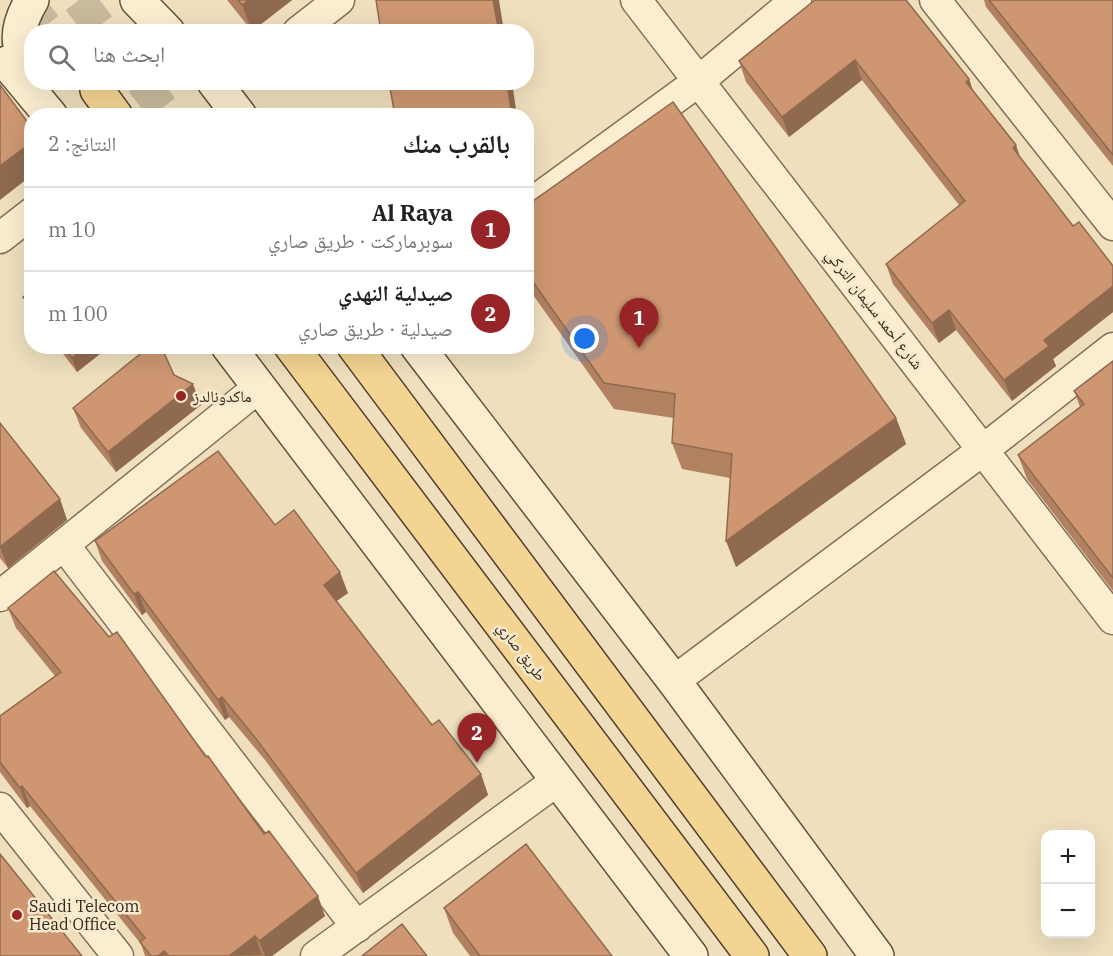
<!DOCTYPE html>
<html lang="ar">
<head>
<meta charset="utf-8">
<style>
  body { margin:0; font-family:"IBM Plex Serif","Noto Naskh Arabic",serif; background:#f6f6f6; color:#202124; direction:rtl }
  .controls { position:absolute; right:18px; bottom:18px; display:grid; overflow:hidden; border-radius:12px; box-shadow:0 6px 24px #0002 }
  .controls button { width:54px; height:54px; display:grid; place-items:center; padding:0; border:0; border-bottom:2px solid #e0e0e0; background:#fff; color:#202124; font:30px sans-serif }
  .you { position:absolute; left:585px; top:339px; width:21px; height:21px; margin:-15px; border:4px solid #fff; border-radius:50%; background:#1a73e8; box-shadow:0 0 0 9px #1a73e833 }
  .badge { display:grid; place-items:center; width:39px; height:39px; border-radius:50%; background:#972426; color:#fff; font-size:20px; font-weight:700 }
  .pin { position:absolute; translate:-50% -50px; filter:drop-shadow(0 2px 3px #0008) }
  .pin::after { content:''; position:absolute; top:32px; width:21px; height:18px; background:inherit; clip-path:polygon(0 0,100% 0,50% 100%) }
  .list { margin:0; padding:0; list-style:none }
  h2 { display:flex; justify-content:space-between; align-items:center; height:78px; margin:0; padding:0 24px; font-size:26px }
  h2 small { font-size:20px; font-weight:400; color:#757577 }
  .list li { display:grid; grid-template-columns:39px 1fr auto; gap:18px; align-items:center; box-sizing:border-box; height:84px; padding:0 24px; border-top:2px solid #e0e0e0 }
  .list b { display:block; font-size:22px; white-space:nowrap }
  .list p { margin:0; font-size:20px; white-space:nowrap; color:#757577 }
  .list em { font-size:20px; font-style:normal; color:#757577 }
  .icon { flex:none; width:33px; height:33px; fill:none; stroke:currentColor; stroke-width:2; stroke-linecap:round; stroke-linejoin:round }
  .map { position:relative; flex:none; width:1113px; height:956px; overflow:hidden; direction:ltr }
  .search { position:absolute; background:#fff; box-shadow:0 6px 24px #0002; left:24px; top:24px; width:510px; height:66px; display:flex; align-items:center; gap:15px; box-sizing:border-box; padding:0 21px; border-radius:24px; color:#757577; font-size:22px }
  .panel { position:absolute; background:#fff; box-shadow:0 6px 24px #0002; left:24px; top:108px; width:510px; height:246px; border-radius:24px; direction:rtl }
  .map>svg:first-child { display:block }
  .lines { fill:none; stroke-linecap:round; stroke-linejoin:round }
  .primary-tunnel { stroke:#caba9d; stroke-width:33; stroke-dasharray:33 16; stroke-linecap:butt }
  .street-casing { stroke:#876f56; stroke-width:33 }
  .secondary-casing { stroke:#685039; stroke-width:36 }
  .primary-casing { stroke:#543d2a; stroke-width:36 }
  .street { stroke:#faedd0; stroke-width:30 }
  .secondary { stroke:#faedd0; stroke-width:33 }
  .primary { stroke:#f4d492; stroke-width:33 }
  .wall { fill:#b18261 }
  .shaded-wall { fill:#906a4f }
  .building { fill:#ce9771; stroke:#906a4f; stroke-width:1.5 }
  .poi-dot { fill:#972426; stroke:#f6e9cc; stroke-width:2 }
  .labels { text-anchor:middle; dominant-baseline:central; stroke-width:5; stroke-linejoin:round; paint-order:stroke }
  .street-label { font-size:16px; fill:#35271b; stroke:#f6e9cc }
  .poi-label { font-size:16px; fill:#35271b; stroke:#f6e9cc; text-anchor:start }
</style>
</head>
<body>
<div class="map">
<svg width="1113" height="956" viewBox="0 0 1113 956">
  <rect width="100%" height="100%" fill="#efdfbd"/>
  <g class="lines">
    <path class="primary-tunnel" d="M 25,0 L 50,32
      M 79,0 L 103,32
      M 142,82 L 168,116"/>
    <defs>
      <path id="street" d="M 636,0 L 1113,619
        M 935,0 L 1113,225
        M 298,32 L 339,0
        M 526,207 L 699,81 L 796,0
        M 0,238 L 32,213
        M 64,545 L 357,927
        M 0,596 L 259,387
        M 674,681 L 983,450 L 1113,348
        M 0,808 L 118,956
        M 316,956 L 558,780"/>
      <path id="secondary" d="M 137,0 L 168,32
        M 7,63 L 51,116
        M 32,74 C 14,48 16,26 32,0
        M 214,82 L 240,116
        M 228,346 L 691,956
        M 417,346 L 674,681 L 877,956"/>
      <path id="primary" d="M 97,90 L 116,116
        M 291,346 L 752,956
        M 354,346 L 810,956"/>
    </defs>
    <use href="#street" class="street-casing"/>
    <use href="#secondary" class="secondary-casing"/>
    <use href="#primary" class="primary-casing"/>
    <use href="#street" class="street"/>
    <use href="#secondary" class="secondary"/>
    <use href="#primary" class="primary"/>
  </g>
  <path class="wall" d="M 227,0 L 292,0 L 252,31 Z
    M 815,0 L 969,79 L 973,91 L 1020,157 L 1073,226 L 1113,266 L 1113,312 L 1053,359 L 1056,366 L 1012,401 L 956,330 L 939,343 L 893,284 L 886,264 L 959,205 L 862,80 L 789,137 L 746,82 L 739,61 Z
    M 984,0 L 1113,0 L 1113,166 L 986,7 Z
    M 526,206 L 896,418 L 906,444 L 736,567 L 730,478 L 682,469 L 672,443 L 674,418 L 614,409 L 526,285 Z
    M 32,290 L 32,315 L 28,311 L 23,297 Z
    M 57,346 L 110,346 L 77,372 Z
    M 1113,361 L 1113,591 L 1027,479 L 1018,455 L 1080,407 L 1074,391 Z
    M 174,375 L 201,405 L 116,472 L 81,428 L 73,408 Z
    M 0,423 L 60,499 L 67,520 L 8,568 L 0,558 Z
    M 275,525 L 348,593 L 336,601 L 432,725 L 481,774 L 488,795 L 363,893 L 265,760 L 229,717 L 225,720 L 146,612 L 142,615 L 102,561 L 95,541 Z
    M 8,608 L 206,757 L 325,916 L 272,956 L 145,956 L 141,944 L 30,806 L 27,808 L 0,772 L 0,716 L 55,676 L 16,628 Z
    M 444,908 L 612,956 L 470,956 L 453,933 Z"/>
  <path class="shaded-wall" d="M 249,0 L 292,0 L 252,31 L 242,5 Z
    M 493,0 L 499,0 L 504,32 L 499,32 Z
    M 855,60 L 862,80 L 789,137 L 782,117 Z
    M 969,79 L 976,100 L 966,82 Z
    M 507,82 L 512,82 L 517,116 L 512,116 Z
    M 32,142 L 32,175 L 0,200 L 0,166 Z
    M 1016,145 L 1023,166 L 1013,148 Z
    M 1113,286 L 1113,312 L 1053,359 L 1056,366 L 1012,401 L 1004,380 L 1044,340 Z
    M 949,310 L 956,330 L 939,343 L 932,323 Z
    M 87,346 L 110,346 L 77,372 L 72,358 Z
    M 193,384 L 201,405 L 116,472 L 108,452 Z
    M 896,418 L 906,444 L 736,567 L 726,541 Z
    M 60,499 L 67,520 L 8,568 L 0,547 Z
    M 340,572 L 348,593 L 331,605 L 324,585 Z
    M 138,592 L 146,612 L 142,615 L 134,594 Z
    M 222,697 L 229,717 L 225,720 L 218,700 Z
    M 481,774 L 488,795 L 363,893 L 356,873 Z
    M 22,786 L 30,806 L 27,808 L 20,788 Z
    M 318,896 L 325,916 L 272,956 L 265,956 L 259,941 Z
    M 255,936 L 262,955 L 229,956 Z
    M 164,951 L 166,956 L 158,956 Z"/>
  <path class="building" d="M 238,0 L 249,0 L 242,5 Z
    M 376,0 L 493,0 L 499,32 L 381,32 Z
    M 815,0 L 906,0 L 969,79 L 966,82 L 1016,145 L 1013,148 L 1073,226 L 1079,222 L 1113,266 L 1113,286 L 1044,340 L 1049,346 L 1004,380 L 949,310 L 932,323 L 886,264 L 965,201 L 855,60 L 782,117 L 739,61 Z
    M 989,0 L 1113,0 L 1113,155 Z
    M 389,82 L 507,82 L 512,116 L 395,116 Z
    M 0,85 L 32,128 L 32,142 L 0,166 Z
    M 673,102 L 896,418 L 726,541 L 732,454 L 672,443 L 675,394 L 604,383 L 526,272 L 526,206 Z
    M 32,290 L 32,307 L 23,297 Z
    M 63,346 L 87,346 L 72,358 Z
    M 150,346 L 161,346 L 174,375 L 193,384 L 108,452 L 73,408 Z
    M 1113,361 L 1113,578 L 1018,455 L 1084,404 L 1074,391 Z
    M 0,423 L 60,499 L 0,547 Z
    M 218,451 L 275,525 L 294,510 L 340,572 L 324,585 L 432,725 L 439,720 L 481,774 L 356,873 L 257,740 L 222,697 L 218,700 L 138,592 L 134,594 L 95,541 Z
    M 54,571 L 109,637 L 117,632 L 206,757 L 208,756 L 264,834 L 269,831 L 318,896 L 259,941 L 255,936 L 229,956 L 169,956 L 164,951 L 158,956 L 151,956 L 140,942 L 145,938 L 22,786 L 20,788 L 0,762 L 0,716 L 61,672 L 8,608 Z
    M 526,844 L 612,956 L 480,956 L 444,908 Z
    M 0,854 L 82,956 L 0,956 Z
    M 402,924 L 427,956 L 362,956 Z"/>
  <g class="poi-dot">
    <circle cx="181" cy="396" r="6"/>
    <circle cx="17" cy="915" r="6"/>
  </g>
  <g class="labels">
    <g class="street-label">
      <text transform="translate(875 309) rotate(52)">شارع أحمد سليمان التركي</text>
      <text transform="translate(522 651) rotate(53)">طريق صاري</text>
    </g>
    <g class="poi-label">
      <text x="193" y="396">ماكدونالدز</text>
      <text x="29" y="906">Saudi Telecom<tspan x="29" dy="18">Head Office</tspan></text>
    </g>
  </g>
</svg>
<div class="controls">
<button>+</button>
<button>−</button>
</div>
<div class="you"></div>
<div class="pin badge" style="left:639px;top:348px">1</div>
<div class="pin badge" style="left:477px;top:763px">2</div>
<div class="search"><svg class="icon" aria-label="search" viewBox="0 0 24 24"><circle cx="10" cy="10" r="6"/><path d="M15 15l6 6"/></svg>ابحث هنا</div>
<section class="panel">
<h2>بالقرب منك<small>النتائج: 2</small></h2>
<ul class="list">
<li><span class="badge">1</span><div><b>Al Raya</b><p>سوبرماركت · طريق صاري</p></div><em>10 m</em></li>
<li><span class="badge">2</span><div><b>صيدلية النهدي</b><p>صيدلية · طريق صاري</p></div><em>100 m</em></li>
</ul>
</section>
</div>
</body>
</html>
